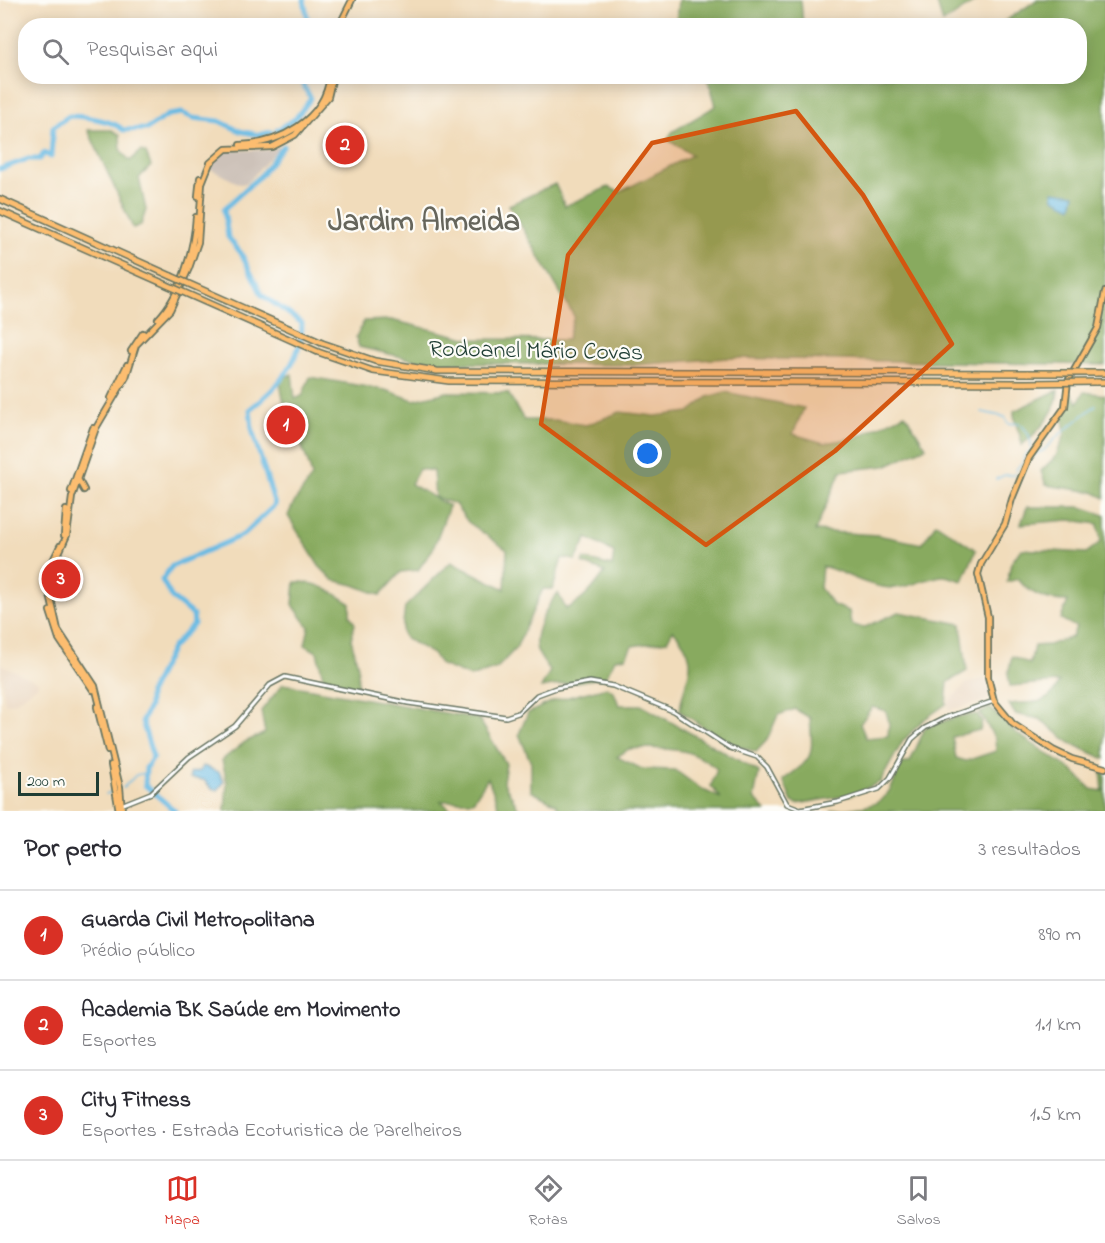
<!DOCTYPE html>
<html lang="pt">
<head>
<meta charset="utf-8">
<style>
  body { margin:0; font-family:"Indie Flower",sans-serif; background:#f2f2f3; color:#2b2b33 }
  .scale { position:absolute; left:18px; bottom:15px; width:81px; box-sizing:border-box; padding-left:6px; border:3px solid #1f3d34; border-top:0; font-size:16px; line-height:21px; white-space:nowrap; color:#1f3d34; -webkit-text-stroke:4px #fdfcf7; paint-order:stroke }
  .you { position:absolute; left:648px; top:454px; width:21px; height:21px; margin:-15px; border:4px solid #fff; border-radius:50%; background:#1a73e8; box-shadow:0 0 0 9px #1a73e833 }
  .badge { display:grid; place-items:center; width:39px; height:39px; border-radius:50%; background:#d93025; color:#fff; font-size:20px; font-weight:700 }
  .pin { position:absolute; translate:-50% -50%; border:3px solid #fff; box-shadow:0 2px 6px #0006 }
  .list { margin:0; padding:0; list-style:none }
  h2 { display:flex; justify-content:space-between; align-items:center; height:78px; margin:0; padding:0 24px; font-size:26px }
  h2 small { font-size:20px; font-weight:400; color:#7c7c81 }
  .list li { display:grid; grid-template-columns:39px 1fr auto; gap:18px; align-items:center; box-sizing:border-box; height:90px; padding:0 24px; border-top:2px solid #e1e1e2 }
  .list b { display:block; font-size:22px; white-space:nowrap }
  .list p { margin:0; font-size:20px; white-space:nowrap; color:#7c7c81 }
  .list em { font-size:20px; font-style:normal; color:#7c7c81 }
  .icon { flex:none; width:33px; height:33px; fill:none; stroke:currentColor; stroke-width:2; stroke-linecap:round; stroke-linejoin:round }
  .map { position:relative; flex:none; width:1105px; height:811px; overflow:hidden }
  .search { position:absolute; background:#fff; box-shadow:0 3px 15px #0003; left:18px; right:18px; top:18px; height:66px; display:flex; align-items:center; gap:15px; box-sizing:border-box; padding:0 21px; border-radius:24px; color:#7c7c81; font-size:22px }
  .sheet { height:348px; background:#fff }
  nav { display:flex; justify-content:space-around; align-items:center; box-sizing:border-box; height:84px; border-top:2px solid #e1e1e2; background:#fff; font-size:16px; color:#7c7c81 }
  nav a { display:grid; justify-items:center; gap:3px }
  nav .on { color:#d93025 }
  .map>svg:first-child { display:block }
  .built { fill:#e7d0b7 }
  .industrial { fill:#cdc2b9 }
  .forest { fill:#88aa5f; stroke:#54744a; stroke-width:1.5; fill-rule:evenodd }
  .water { fill:#67bae3; stroke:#437c8c; stroke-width:1.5 }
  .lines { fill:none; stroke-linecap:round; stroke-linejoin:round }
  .stream { stroke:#67bae3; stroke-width:1.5 }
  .river { stroke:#67bae3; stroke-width:5 }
  .minor-casing { stroke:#687563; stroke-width:6 }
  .major-casing { stroke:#687563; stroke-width:8 }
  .highway-casing { stroke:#687563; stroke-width:8 }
  .minor { stroke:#fff; stroke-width:3 }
  .major { stroke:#fcbd6f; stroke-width:4.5 }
  .highway { stroke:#fcbd6f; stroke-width:5 }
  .highway-bridge-casing { stroke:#687563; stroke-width:8; stroke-linecap:butt }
  .highway-bridge { stroke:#fcbd6f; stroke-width:5 }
  .marked { fill:#d45610; fill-opacity:0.2; stroke:#d45610; stroke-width:4.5; stroke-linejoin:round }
  .labels { text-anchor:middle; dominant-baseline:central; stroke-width:4.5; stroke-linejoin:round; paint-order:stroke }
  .street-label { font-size:24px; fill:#1f3d34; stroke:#fdfcf7 }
  .district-label { font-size:30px; font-weight:bold; fill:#66665c; stroke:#fdfcf7 }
</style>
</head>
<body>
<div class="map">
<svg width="1105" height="811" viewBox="0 0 1105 811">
  <rect width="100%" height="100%" fill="#fdfcf7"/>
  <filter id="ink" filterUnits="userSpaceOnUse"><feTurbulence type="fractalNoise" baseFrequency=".0167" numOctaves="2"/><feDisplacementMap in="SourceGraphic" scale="12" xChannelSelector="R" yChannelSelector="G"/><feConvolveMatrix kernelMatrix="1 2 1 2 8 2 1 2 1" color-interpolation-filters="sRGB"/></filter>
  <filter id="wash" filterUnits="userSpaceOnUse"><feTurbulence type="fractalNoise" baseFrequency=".008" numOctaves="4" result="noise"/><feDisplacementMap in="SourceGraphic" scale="24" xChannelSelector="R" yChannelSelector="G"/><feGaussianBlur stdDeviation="1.35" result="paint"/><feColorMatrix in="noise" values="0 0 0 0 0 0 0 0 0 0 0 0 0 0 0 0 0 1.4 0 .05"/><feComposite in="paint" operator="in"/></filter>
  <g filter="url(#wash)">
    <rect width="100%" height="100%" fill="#f1dcbb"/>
    <path class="built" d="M 0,664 L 38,682 L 38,685 L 15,702 L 5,704 Z
      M 987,678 L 990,695 L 985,701 L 949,710 L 947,703 L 967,683 Z"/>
    <path class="industrial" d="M 280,146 L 247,183 L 240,184 L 208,168 L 222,153 L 228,150 L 269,150 Z"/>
    <path class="forest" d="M 678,0 L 801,0 L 803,25 L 676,25 Z
      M 936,0 L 977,0 L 943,23 Z
      M 1037,0 L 1105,0 L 1105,365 L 728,358 L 635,365 L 428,363 L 359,347 L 356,337 L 364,321 L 391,320 L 471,339 L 567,340 L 574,316 L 509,205 L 555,184 L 565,206 L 608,187 L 620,192 L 692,155 L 668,140 L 672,132 L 716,106 L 708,77 L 1080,76 L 1080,26 L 999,25 Z
      M 88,130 L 112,130 L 120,135 L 121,151 L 130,161 L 141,151 L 146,153 L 151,166 L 139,178 L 146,210 L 141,225 L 133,228 Z
      M 292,374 L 295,399 L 302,396 L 310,377 L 385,390 L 414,400 L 447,392 L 508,393 L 524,420 L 555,420 L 586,425 L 620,412 L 655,416 L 689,412 L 708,397 L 725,392 L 804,408 L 793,434 L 824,443 L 855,438 L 905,414 L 926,447 L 885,466 L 841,471 L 815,531 L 877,535 L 922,544 L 936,523 L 976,550 L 963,581 C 958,580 951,577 945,576 C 931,575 911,588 894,588 C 867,588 846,572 822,566 L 820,588 L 833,605 L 849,611 L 851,624 L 863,628 L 899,612 L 961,624 L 967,671 L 948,682 L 946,704 L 922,721 L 903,741 L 880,782 L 851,795 L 797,804 L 792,802 L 783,780 C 815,757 813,757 810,718 L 795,709 L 778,715 L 767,740 L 756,752 L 726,742 L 680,711 C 683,676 705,665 673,630 L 667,641 L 632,646 L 626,657 L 615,659 L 606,677 L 541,688 L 550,671 C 546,665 539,657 537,650 C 531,635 548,604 558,593 L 566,609 C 584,601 594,587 605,572 L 582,563 L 584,559 L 612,566 L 614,552 L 587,538 L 576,560 L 562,558 L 553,589 L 543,589 L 516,648 L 497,668 L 471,677 L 441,665 L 433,654 L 405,638 L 402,631 L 405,607 L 451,562 L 505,589 L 507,550 L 468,522 L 455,504 L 435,497 L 433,471 L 419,469 L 411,484 L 449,506 L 433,549 L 418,570 L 401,572 L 380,595 L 354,585 L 333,580 L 319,566 L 288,516 C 293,500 304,491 312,476 C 304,441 282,415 280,379 ZM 872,707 L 886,711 L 889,722 L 888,736 L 866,738 L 860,724 Z
      M 1058,390 C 1058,412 1039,431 1022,445 C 1021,433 1013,423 1014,411 Z
      M 1084,392 L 1105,395 L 1105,498 L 1093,492 L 1046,485 L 1041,471 L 1056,456 L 1065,434 L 1063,417 L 1071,393 L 1078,403 Z
      M 1027,507 L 1081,507 L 1105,515 L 1105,759 L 1070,743 L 1040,719 L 1015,714 L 1009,704 C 1033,701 1048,708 1059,682 L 1010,686 L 1008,674 L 1012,656 L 1030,664 L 1034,646 L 1049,645 L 1072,637 L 1076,627 L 1061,619 L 1068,601 C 1048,601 1030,595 1018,579 L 1007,582 L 1011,563 L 1021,549 L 1086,553 L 1101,542 L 1098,524 L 1070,520 L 1021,524 Z
      M 295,582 C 317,581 331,591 350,603 L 350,615 L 355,624 L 351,639 L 358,666 L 358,687 L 324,681 L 317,652 L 305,645 L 309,627 L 293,605 Z
      M 283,684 L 479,719 L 506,764 L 503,781 L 520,811 L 495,811 L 498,805 L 488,778 L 473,801 L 441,801 L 452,811 L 225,811 L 227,782 L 222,760 L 245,742 L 265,733 L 261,711 Z
      M 607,687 L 614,692 L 619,705 L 641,705 L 759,772 L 754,798 L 766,811 L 560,811 L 556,804 L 531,791 L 531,763 L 519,734 L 528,713 L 553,701 ZM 644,748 C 676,749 691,748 717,769 L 711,786 L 721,798 L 701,789 L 675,770 L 642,769 L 617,757 L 629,749 Z
      M 990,708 L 1015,732 L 1073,771 L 1091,789 L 1103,791 L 1101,772 L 1105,773 L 1105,811 L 831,811 C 873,805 888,810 900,764 L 910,762 L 925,728 L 956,717 L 977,714 L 982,722 L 980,730 L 952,737 L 956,758 L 966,761 L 996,751 L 995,739 L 980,713 Z"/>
    <path class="water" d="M 1053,191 L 1075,194 L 1072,207 L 1054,198 Z
      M 203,766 L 219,772 L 224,782 L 218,790 L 212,789 L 204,780 L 190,778 L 190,773 L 200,771 Z"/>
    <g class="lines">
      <path class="stream" d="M 982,412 L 1005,417 L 1008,424 L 1019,423 C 1028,431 1032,438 1031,451 L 1024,456 L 1023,463 L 1017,468 L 1015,475 L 1005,475 L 996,479
        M 1034,455 L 1044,450 L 1059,435 L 1096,405
        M 123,788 L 136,775 L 145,773
        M 106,794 L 113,792"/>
      <path class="river" d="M 304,0 L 309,26
        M 277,130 L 295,119 L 311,98 L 303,85 L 304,76
        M 0,169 L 28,159 L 40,159 L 44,153 L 51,157 L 53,127 L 69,116 C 82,116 114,120 123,130 L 147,129 L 168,115 L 182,113 L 193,118 L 219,121 L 240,131 L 259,135 L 271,132
        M 252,429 L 250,409 C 279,387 302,360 302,323 L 262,295 L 241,253 L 228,237 L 224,209 L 261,175 L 283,146
        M 175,811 L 145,785 L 146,768 L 153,757 L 142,721 L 149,707 L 149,694 L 172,648 L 194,624 L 193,615 L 172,598 L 162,580 L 172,566 L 243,535 L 275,505 L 253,433"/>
    </g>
  </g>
  <g filter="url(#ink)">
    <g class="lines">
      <defs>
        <path id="minor" d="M 121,805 L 151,793 L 189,757 L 235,726 L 270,685 L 285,677 L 408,703 L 506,717 L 518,713 L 537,695 L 556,688 L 590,682 L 613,686 L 673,711 L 730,748 L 757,757 L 767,767 L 787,804 L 800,809 L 838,802 L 879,789 L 890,778 L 912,739 L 925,728 L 945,718 L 994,701"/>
        <path id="major" d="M 339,26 L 352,0
          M 240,145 C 279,144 325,120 330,76
          M 198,196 L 200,178
          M 1105,292 L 1098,328 L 1068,381 L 1065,407 L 1029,458 L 1012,499 L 1005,524 L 981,564 L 978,574 L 988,617 L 988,677 L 994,701 L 1013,724 L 1053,750 L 1072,759 L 1105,768
          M 158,319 C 181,296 194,249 196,217
          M 131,351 L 143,333
          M 111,398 L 127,365
          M 78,479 L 84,490
          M 71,491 L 93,428
          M 64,535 L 66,510
          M 48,571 L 60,546
          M 50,611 L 59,639 L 93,690
          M 97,707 L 108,751
          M 111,765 L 119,811
          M 122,811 L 120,787 L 95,686 L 58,630 L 49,590 L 49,575 L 67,535 L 72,497 L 96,428 L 126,377 L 136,345 L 170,310 L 189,268 L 198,242 L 202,183 L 210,163 L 226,149 L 272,147 L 295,135 L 328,97 L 333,76"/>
        <path id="highway" d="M 0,199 L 171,276
          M 0,211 L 167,285
          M 322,343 L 375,361 L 437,371 L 1029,373
          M 318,352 L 373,371 L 449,381 L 1027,383
          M 1095,373 L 1105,373
          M 1095,382 L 1105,382"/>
      </defs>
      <use href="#minor" class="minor-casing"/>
      <use href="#major" class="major-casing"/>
      <use href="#highway" class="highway-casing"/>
      <use href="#minor" class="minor"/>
      <use href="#major" class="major"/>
      <use href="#highway" class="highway"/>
      <defs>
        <path id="highway-bridge" d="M 171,276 L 322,343
          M 167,285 L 318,352
          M 1029,373 L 1095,373
          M 1027,383 L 1095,382"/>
      </defs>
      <use href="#highway-bridge" class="highway-bridge-casing"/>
      <use href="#highway-bridge" class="highway-bridge"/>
    </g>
  </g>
  <path class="marked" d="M 796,111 L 863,195 L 952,344 L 835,451 L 706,545 L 541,424 L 568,255 L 652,143 Z"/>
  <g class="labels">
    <g class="street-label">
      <text transform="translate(536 352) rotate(1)">Rodoanel Mário Covas</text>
    </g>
    <g class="district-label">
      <text x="424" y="223">Jardim Almeida</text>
    </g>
  </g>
</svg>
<div class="scale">200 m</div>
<div class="you"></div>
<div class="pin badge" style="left:286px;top:425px">1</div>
<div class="pin badge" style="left:345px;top:145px">2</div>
<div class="pin badge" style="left:61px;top:579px">3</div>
<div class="search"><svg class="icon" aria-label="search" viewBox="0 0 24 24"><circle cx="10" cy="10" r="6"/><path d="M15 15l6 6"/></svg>Pesquisar aqui</div>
</div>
<section class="sheet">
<h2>Por perto<small>3 resultados</small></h2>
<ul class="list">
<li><span class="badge">1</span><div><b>Guarda Civil Metropolitana</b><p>Prédio público</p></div><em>890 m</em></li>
<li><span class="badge">2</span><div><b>Academia BK Saúde em Movimento</b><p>Esportes</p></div><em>1.1 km</em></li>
<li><span class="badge">3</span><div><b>City Fitness</b><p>Esportes · Estrada Ecoturistica de Parelheiros</p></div><em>1.5 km</em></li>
</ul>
</section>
<nav>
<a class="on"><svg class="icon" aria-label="map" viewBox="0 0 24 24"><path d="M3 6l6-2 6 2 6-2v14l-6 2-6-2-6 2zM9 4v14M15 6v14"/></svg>Mapa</a>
<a><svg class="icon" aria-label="directions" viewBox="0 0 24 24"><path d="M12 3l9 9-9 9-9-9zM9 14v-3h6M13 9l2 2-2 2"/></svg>Rotas</a>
<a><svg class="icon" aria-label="saved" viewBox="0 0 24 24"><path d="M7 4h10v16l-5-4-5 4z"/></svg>Salvos</a>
</nav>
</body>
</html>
